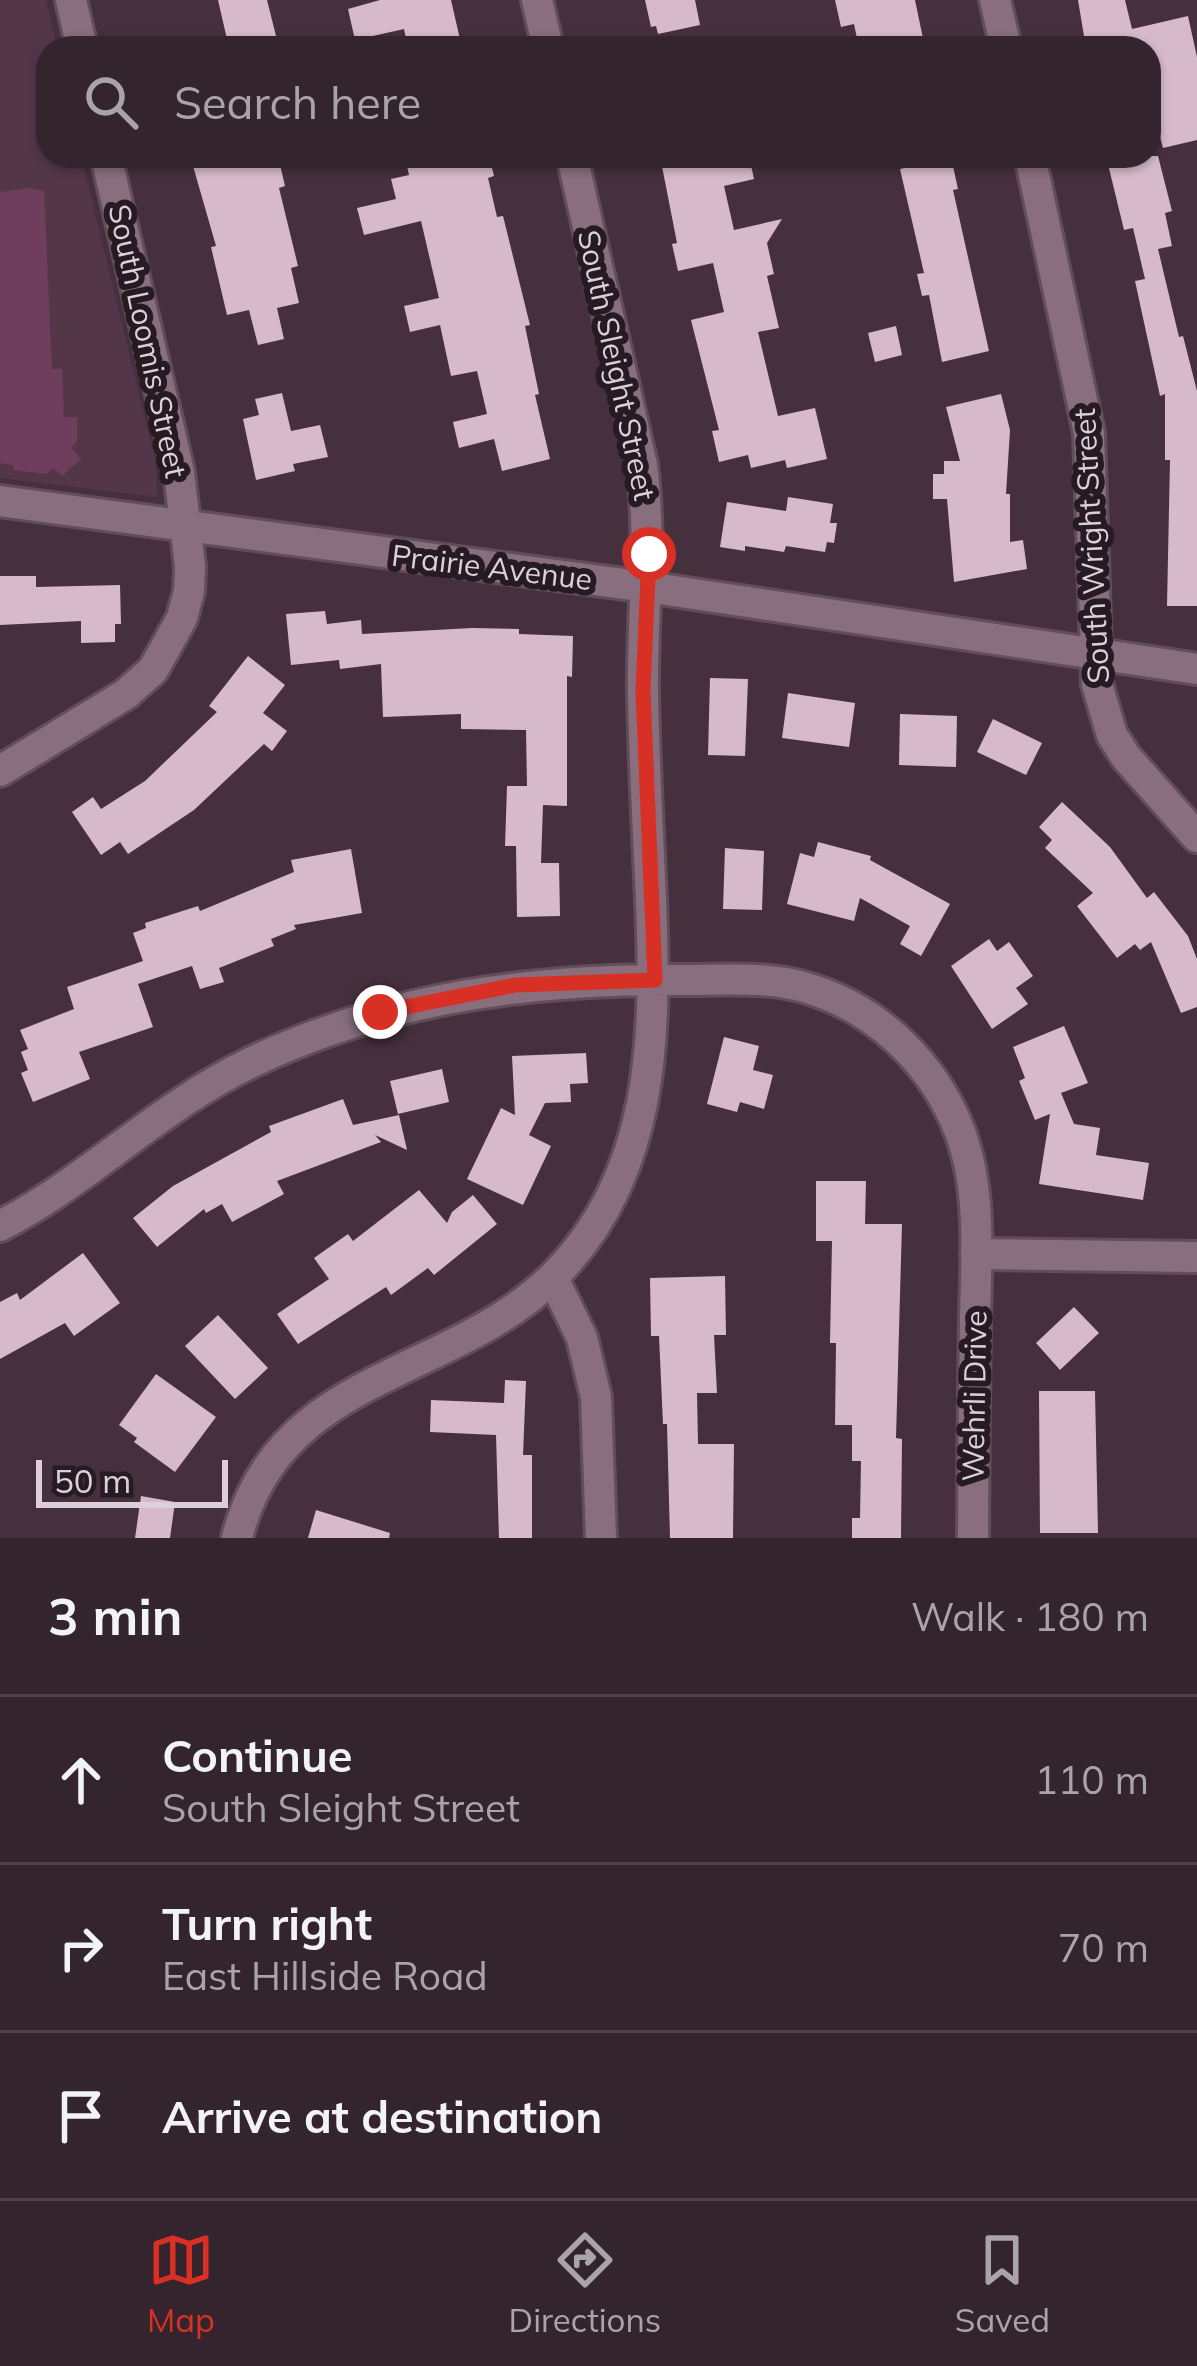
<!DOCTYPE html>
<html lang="en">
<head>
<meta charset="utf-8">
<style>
  body { margin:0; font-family:Mulish,sans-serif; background:#3c2c36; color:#f1f3f6 }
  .scale { position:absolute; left:36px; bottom:30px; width:192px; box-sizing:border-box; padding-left:12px; border:6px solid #ddcfd7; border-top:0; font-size:33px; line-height:42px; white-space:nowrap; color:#ddcfd7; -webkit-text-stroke:9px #261b22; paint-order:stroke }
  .stop { position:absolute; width:36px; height:36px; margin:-27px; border:9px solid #d93025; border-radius:50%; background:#fff }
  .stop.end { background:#d93025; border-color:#fff; box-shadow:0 3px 12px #0008 }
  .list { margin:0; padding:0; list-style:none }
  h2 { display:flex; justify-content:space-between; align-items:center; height:156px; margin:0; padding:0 48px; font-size:51px }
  h2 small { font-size:39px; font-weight:400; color:#a9a4aa }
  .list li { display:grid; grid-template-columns:78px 1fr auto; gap:36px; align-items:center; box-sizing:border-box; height:168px; padding:0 48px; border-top:3px solid #4e414a }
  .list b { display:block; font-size:45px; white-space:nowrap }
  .list p { margin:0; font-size:39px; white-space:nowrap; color:#a9a4aa }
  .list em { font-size:39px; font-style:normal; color:#a9a4aa }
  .icon { flex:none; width:66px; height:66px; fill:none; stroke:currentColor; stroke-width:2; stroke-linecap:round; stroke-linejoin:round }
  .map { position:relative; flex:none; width:1197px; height:1538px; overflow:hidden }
  .search { position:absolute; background:#34242e; box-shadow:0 3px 9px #0004; left:36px; right:36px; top:36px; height:132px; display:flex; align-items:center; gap:30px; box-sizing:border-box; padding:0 42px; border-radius:36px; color:#a9a4aa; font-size:45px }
  .sheet { height:660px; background:#34242e }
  nav { display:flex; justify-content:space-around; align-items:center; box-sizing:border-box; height:168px; border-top:3px solid #4e414a; background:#34242e; font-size:33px; color:#a9a4aa }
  nav a { display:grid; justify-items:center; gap:6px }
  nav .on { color:#d93025 }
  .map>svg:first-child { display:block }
  .built { fill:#533748 }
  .green { fill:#6f3e5d }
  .building { fill:#d6baca }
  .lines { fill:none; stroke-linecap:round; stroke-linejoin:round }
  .minor-casing { stroke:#614e5a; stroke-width:36 }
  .minor { stroke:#896f7e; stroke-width:30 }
  .route { stroke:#d93025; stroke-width:15 }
  .labels { text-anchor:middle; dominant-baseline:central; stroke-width:12; stroke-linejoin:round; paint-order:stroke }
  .street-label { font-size:30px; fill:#ddcfd7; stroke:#261b22 }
</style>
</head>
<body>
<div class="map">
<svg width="1197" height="1538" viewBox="0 0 1197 1538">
  <rect width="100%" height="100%" fill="#46303d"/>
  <path class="built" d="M 0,0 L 46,0 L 57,48 L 48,48 L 48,156 L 81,156 L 156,464 L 157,497 L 0,478 Z"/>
  <path class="green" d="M 29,188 L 44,191 L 52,369 L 62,369 L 64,417 L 77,417 L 77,441 L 71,448 L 81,459 L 62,476 L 53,468 L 46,474 L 14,470 L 13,465 L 0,463 L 0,192 Z"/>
  <path class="building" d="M 218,0 L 267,0 L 279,48 L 229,48 Z
    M 380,0 L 451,0 L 462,48 L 408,48 L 404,29 L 355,40 L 348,9 Z
    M 645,0 L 695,0 L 700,25 L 658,34 L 656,26 L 651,27 Z
    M 835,0 L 915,0 L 925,48 L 859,48 L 854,24 L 841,27 Z
    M 1078,0 L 1125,0 L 1132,29 L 1188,16 L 1197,57 L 1197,140 L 1163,148 L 1152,106 L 1149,107 L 1149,48 L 1086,48 Z
    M 205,156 L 278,156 L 285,186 L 279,188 L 298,266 L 291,268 L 299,303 L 277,308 L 284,339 L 258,345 L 249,310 L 227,315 L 211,247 L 216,246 L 191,159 Z
    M 405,156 L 489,156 L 494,176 L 488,178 L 497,217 L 503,216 L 530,325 L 525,326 L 539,394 L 535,395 L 550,459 L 502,471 L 494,439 L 459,448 L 453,422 L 487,414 L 477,371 L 451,376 L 440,325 L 410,332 L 404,306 L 439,298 L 421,221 L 364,235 L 357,208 L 396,199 L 391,179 L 409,175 Z
    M 660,156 L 749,156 L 754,179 L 724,186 L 734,230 L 782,219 L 767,243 L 774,274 L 767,276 L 779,328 L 758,332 L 778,416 L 815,408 L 827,459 L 787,468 L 785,460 L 751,468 L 748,455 L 719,462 L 712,431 L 719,430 L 691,320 L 724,312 L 713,263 L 678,271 L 672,244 L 677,243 Z
    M 1106,156 L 1158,156 L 1172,211 L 1165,213 L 1172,246 L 1158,249 L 1179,337 L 1183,336 L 1197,391 L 1197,606 L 1167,606 L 1170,460 L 1165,460 L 1165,394 L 1160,396 L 1135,281 L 1145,279 L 1133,228 L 1124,230 Z
    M 951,157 L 958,189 L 953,190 L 989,351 L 942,362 L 929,295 L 922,296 L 917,274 L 924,273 L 900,169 Z
    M 896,326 L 902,355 L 875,362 L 868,333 Z
    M 282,393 L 291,431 L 320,425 L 328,457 L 293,464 L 295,471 L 256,480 L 243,419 L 259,415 L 255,399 Z
    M 1001,394 L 1010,430 L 1006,494 L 1010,494 L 1010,542 L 1023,540 L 1027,569 L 954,582 L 947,499 L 933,499 L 933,474 L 944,474 L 944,461 L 960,461 L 946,407 Z
    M 788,497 L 833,504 L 830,523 L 837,523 L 834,543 L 827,542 L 825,552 L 786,546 L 784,552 L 745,546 L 745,551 L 720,547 L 727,502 L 786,511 Z
    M 0,576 L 36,576 L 36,587 L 120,585 L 121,624 L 115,624 L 115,642 L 81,643 L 81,621 L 0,625 Z
    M 325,611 L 327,624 L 361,620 L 362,634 L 472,628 L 519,629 L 519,634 L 573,636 L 572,677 L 567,676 L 567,806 L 543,805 L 541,863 L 559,863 L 560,916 L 517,917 L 516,846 L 505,846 L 507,786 L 527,786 L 526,730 L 461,729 L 461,714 L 383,717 L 381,664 L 340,669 L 339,660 L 291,665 L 286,614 Z
    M 248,656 L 285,685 L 263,713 L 287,731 L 272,751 L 264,744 L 194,810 L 128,854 L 120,842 L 101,855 L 72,812 L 93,797 L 101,809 L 145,781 L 217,712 L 209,706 Z
    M 710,678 L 748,679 L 745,756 L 708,755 Z
    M 788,693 L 855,703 L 849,747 L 782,738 Z
    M 900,714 L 957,716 L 956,767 L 899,765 Z
    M 993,719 L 1042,743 L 1026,775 L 977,752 Z
    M 1062,802 L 1110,847 L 1147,898 L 1154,892 L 1188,936 L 1197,959 L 1197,1007 L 1181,1013 L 1151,942 L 1140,950 L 1135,944 L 1117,958 L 1077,906 L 1093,893 L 1045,848 L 1052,840 L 1039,827 Z
    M 818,842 L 871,856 L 870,860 L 950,904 L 921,956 L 900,944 L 910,926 L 860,898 L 854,921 L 787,904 L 800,853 L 814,857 Z
    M 725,848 L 764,851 L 762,910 L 723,909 Z
    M 351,849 L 362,913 L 294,925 L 296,929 L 271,939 L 274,946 L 219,968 L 224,982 L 200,989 L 192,966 L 138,984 L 153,1027 L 79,1052 L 90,1079 L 33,1102 L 21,1073 L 28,1070 L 21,1052 L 28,1049 L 20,1030 L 74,1009 L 67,987 L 143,961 L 133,933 L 146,928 L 145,923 L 198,906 L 200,911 L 294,872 L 291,860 Z
    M 989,939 L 997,951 L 1009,942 L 1033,976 L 1016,988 L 1028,1004 L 992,1029 L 951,966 Z
    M 1064,1026 L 1088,1083 L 1061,1093 L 1074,1124 L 1100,1128 L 1096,1155 L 1149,1163 L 1143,1200 L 1039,1184 L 1050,1114 L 1035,1120 L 1019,1081 L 1025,1078 L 1013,1047 Z
    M 724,1037 L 759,1046 L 753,1070 L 773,1075 L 764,1109 L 740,1102 L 737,1112 L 707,1104 Z
    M 586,1053 L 588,1083 L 570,1084 L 571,1102 L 545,1103 L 529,1135 L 551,1146 L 523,1205 L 467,1179 L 501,1108 L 515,1115 L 512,1056 Z
    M 442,1069 L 449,1102 L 398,1114 L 390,1081 Z
    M 343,1099 L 353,1125 L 399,1115 L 407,1150 L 375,1135 L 381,1142 L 277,1181 L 284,1194 L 232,1222 L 222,1204 L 206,1213 L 204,1209 L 157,1247 L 133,1218 L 173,1186 L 271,1132 L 269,1126 Z
    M 816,1181 L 866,1181 L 865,1224 L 902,1224 L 896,1438 L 902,1439 L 901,1538 L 852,1538 L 852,1518 L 860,1518 L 861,1461 L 852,1461 L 852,1425 L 835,1425 L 836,1343 L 830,1343 L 832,1241 L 816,1241 Z
    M 419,1190 L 447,1223 L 452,1212 L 473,1195 L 497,1224 L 434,1275 L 428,1268 L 391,1295 L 386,1287 L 298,1344 L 277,1314 L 329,1279 L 314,1258 L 348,1234 L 353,1241 Z
    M 83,1253 L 120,1303 L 74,1336 L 65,1323 L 0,1359 L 0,1302 L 17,1293 L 20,1300 Z
    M 725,1276 L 726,1335 L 714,1335 L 717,1393 L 697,1393 L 698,1444 L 734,1444 L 733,1538 L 670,1538 L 667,1424 L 663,1424 L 659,1336 L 651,1336 L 650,1278 Z
    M 1074,1307 L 1099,1333 L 1060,1370 L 1036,1343 Z
    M 218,1315 L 268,1368 L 235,1399 L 185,1346 Z
    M 156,1374 L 216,1417 L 175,1472 L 134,1442 L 137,1438 L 119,1425 Z
    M 505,1380 L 526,1381 L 523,1455 L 532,1455 L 532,1538 L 499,1538 L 496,1435 L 430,1432 L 431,1400 L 504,1403 Z
    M 1039,1391 L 1095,1391 L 1098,1533 L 1040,1533 Z
    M 141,1496 L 175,1502 L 170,1538 L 135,1538 Z
    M 316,1510 L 390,1533 L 389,1538 L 308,1538 Z"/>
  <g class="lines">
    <defs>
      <path id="minor" d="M 71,0 L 82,48
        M 537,0 L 548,48
        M 995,0 L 1006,48
        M 1030,156 L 1089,433 L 1097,684 L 1112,735 L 1126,757 L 1197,837
        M 0,501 L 647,587 L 1197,669
        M 0,771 L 126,694 L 153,670 L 182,618 L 189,591 L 190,566 L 179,472 L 106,156
        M 0,1226 C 89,1180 157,1108 250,1063 C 388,997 530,979 681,980 C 723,980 767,976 807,988 C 878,1009 934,1064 960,1132 C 982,1190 976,1259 975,1320 C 974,1393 973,1465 973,1538
        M 976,1254 L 1197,1257
        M 553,1278 L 582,1338 L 596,1397 L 601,1538
        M 237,1538 C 278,1371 452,1379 555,1275 C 656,1173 656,1034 651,900 C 648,831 644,761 643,691 C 642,615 652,541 642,465 L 572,156"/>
    </defs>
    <use href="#minor" class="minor-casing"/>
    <use href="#minor" class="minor"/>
  </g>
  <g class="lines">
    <path class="route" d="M 380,1012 L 516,985 L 655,980 L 643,691 L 649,554"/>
  </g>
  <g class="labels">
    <g class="street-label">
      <text transform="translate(148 341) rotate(78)">South Loomis Street</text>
      <text transform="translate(617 365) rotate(78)">South Sleight Street</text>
      <text transform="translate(1091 546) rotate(-93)">South Wright Street</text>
      <text transform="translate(492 567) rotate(7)">Prairie Avenue</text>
      <text transform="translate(974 1396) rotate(-89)">Wehrli Drive</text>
    </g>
  </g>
</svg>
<div class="scale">50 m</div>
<div class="stop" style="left:649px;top:554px"></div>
<div class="stop end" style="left:380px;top:1012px"></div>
<div class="search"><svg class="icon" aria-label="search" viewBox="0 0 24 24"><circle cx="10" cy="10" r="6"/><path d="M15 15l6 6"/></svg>Search here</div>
</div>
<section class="sheet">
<h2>3 min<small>Walk · 180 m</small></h2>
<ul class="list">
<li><svg class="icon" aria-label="ahead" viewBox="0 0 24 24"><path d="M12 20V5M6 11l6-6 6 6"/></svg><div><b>Continue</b><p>South Sleight Street</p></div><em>110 m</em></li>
<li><svg class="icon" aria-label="right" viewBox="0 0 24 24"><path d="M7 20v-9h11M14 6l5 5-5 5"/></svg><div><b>Turn right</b><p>East Hillside Road</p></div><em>70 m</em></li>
<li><svg class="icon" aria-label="arrive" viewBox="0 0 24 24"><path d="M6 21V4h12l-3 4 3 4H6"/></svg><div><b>Arrive at destination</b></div></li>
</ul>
</section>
<nav>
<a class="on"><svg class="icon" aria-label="map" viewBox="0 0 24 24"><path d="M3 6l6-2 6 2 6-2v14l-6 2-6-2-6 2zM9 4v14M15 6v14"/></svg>Map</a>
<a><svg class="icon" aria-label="directions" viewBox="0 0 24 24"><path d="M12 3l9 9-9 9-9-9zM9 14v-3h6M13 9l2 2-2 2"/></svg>Directions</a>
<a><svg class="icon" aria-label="saved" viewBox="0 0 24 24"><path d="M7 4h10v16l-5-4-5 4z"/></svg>Saved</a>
</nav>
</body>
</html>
